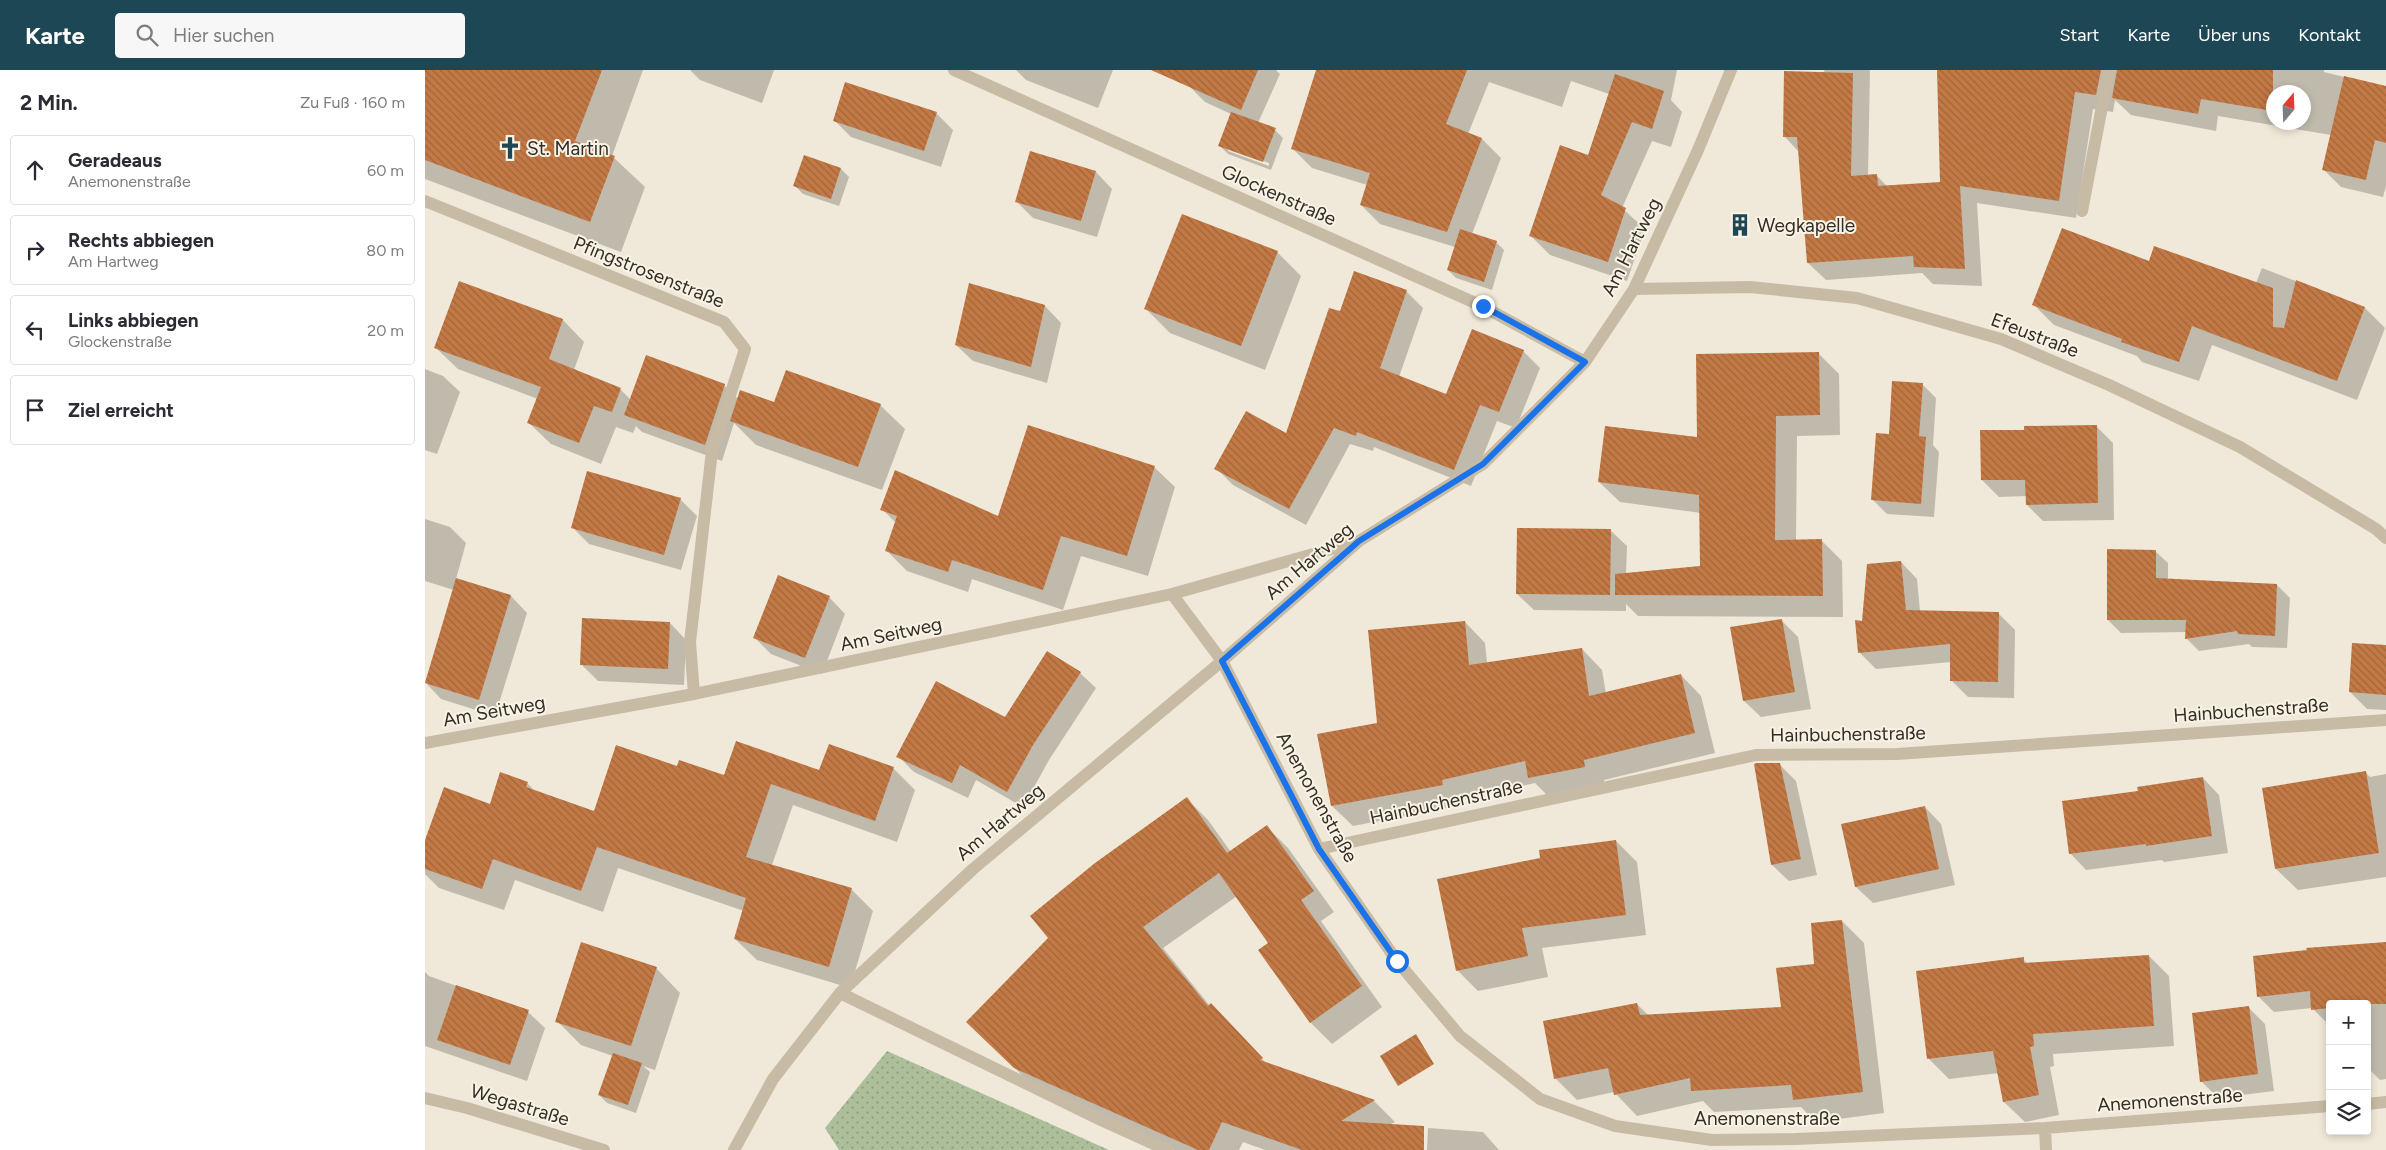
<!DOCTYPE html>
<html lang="de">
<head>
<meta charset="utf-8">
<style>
  body { margin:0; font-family:Figtree,sans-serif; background:#f7f7f7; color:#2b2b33 }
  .controls { position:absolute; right:15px; bottom:15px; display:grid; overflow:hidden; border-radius:5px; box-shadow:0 2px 8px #0003 }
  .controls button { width:45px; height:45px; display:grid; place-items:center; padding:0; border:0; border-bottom:1px solid #e1e1e2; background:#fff; color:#2b2b33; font:25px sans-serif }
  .compass { position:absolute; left:1841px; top:15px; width:45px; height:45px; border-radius:50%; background:#fff; box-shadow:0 2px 8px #0003; rotate:19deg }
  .stop { position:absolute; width:15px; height:15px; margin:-11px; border:4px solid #1a73e8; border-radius:50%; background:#fff }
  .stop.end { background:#1a73e8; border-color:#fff; box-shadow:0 1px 5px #0008 }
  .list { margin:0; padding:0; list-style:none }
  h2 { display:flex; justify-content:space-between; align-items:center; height:65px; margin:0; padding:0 20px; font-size:21px }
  h2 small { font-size:16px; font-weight:400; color:#7c7c81 }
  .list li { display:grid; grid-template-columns:32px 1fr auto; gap:15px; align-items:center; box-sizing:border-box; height:70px; margin:0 10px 10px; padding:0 10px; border:1px solid #e1e1e2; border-radius:5px }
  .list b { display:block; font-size:19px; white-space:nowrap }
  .list p { margin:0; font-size:16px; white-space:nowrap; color:#7c7c81 }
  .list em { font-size:16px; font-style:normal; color:#7c7c81 }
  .icon { flex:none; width:28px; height:28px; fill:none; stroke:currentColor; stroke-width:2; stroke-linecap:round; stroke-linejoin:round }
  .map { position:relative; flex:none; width:1961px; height:1080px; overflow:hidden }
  header { display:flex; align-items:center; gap:30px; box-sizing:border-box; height:70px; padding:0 25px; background:#1d4754; color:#fff }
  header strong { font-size:24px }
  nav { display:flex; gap:28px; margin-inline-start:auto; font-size:18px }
  .search { width:350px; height:45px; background:#f7f7f7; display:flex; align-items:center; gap:12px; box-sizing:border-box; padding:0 18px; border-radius:5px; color:#7c7c81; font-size:19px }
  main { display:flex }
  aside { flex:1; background:#fff }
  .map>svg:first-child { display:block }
  .grass { fill:url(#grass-dots) }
  .shadow { fill:#0003; fill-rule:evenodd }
  .building { fill:url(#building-back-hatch) }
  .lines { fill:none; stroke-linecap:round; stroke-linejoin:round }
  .lane { stroke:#c8bba5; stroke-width:12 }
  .street { stroke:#c8bba5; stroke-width:12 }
  .route { stroke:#1a73e8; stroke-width:6 }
  .labels { text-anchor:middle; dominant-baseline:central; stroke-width:4; stroke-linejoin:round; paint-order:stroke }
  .poi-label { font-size:19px; fill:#342d26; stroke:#f8f3e5; text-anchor:start }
  .street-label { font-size:19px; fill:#342d26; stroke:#f8f3e5 }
</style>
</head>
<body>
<header>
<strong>Karte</strong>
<div class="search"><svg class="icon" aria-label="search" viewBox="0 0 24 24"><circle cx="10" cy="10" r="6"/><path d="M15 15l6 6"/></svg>Hier suchen</div>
<nav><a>Start</a><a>Karte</a><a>Über uns</a><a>Kontakt</a></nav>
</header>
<main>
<aside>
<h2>2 Min.<small>Zu Fuß · 160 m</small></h2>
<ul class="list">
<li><svg class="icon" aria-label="ahead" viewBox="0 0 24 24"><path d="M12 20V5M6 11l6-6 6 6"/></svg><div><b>Geradeaus</b><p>Anemonenstraße</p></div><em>60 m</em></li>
<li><svg class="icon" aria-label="right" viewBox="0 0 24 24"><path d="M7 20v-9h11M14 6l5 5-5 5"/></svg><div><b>Rechts abbiegen</b><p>Am Hartweg</p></div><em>80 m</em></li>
<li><svg class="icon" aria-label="left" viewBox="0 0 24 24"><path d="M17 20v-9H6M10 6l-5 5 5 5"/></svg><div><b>Links abbiegen</b><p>Glockenstraße</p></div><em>20 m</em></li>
<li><svg class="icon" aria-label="arrive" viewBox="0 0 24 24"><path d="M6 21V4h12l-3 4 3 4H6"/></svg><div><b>Ziel erreicht</b></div></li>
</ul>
</aside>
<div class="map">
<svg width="1961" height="1080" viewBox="0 0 1961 1080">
  <defs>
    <pattern id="grass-dots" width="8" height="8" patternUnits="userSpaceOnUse" patternTransform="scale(1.25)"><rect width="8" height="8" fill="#acbf9a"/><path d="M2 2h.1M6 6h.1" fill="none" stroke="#8d9c7d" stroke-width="1.8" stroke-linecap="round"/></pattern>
    <pattern id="building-back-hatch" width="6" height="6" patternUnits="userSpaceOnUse" patternTransform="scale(1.25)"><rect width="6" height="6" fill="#c37945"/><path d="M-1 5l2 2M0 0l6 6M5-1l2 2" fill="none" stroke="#9f6439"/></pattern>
  </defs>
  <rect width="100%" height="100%" fill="#f0e9d9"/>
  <path class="grass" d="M 462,981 L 684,1080 L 414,1080 L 400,1058 Z"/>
  <path class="shadow" d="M 0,0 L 218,0 L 187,86 L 220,117 L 196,182 L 0,109 Z
    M 265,0 L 349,0 L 337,33 L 275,10 Z
    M 591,0 L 688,0 L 673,38 L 601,10 Z
    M 770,0 L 851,0 L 855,4 L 833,53 L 850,60 L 858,68 L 846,100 L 803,84 L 795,76 L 806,44 L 780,32 L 763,15 ZM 803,78 L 844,93 L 844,96 L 803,81 Z
    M 1003,0 L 1252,0 L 1246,30 L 1257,42 L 1246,77 L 1227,71 L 1197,138 L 1220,159 L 1202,211 L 1125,185 L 1106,166 L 1163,87 L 1184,24 L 1146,11 L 1137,37 L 1064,12 L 1043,64 L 1057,69 L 1076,88 L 1047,164 L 1071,172 L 1079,180 L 1067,220 L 1031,208 L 1023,200 L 1030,177 L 955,154 L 936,135 L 942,115 L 887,98 L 868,79 Z
    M 1400,0 L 1445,0 L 1443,106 L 1451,105 L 1463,117 L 1517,113 L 1513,0 L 1899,0 L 1899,2 L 1961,17 L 1961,116 L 1958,127 L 1916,117 L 1898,99 L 1906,65 L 1793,46 L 1791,61 L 1706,45 L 1690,30 L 1688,42 L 1668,39 L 1651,148 L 1552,133 L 1557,216 L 1508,214 L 1497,203 L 1401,210 L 1383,193 L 1374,82 L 1359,66 ZM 1848,22 L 1878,22 L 1878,52 L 1848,52 Z
    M 511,43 L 528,60 L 516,97 L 426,67 L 409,50 Z
    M 380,87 L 416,99 L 424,107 L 414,136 L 378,124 L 370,116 Z
    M 671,102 L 687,119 L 672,167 L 608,148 L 591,131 Z
    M 852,182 L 876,206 L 840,300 L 745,263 L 721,239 Z
    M 1725,192 L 1831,213 L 1837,198 L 1940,238 L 1960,258 L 1932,330 L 1787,275 L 1774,311 L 1717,292 L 1712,286 L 1629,255 L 1609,235 Z
    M 34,213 L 138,250 L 159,272 L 149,300 L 195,319 L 206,330 L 299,315 L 314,330 L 350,334 L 455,335 L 480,359 L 457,420 L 331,375 L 309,353 L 297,391 L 217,362 L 211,356 L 208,363 L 191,357 L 176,394 L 126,374 L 104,353 L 113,329 L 33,299 L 11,278 Z
    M 981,221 L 998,238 L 974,307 L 1022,326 L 1098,281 L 1115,298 L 1091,358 L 1072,351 L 1046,416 L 949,377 L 948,381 L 925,374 L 881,455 L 808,415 L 791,398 L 861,365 L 916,242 Z
    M 620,236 L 636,253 L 622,313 L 548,291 L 531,275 Z
    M 1393,283 L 1414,304 L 1415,365 L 1372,366 L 1371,471 L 1396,470 L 1417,491 L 1418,547 L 1213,546 L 1201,534 L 1201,541 L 1109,540 L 1092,524 L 1185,460 L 1202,476 L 1201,504 L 1277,497 L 1276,443 L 1195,432 L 1174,412 L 1273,368 Z
    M 0,299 L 18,306 L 35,322 L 12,384 L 0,380 Z
    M 1497,314 L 1511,328 L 1508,375 L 1514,382 L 1509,447 L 1462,444 L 1448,430 L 1465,365 Z
    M 1671,356 L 1688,373 L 1689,450 L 1618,451 L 1602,435 L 1602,426 L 1574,427 L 1557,410 L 1600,361 Z
    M 729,397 L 750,417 L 723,506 L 656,486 L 638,540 L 547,509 L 543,522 L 482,501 L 462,481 L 471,453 L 457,439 L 573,448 Z
    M 255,429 L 272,446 L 256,500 L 164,474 L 147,457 Z
    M 0,449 L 25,457 L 41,473 L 31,509 L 86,526 L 102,543 L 70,646 L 16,629 L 0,612 L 29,520 L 0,511 Z
    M 1730,481 L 1743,493 L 1743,510 L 1852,515 L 1865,528 L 1862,578 L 1827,577 L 1824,574 L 1774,581 L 1762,569 L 1762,562 L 1696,563 L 1683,550 Z
    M 1476,492 L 1492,509 L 1495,541 L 1573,543 L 1590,560 L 1589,628 L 1543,627 L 1526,610 L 1526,592 L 1451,599 L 1434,582 L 1439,552 Z
    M 404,527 L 420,544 L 397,604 L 346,584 L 330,568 Z
    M 1356,550 L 1373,567 L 1386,639 L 1336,647 L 1319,631 Z
    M 1040,552 L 1060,573 L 1062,593 L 1157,579 L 1177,600 L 1181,624 L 1256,605 L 1276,626 L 1290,683 L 1179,710 L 1180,718 L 1125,728 L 1110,713 L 1037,730 L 1038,735 L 928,756 L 907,736 L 953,654 Z
    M 245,553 L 261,570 L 259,615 L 173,611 L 156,594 Z
    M 1961,576 L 1961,640 L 1942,639 L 1925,622 Z
    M 655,603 L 671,618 L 624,690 L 598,737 L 551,710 L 543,728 L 489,702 L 473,686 L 581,649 Z
    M 1354,694 L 1371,711 L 1392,805 L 1364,811 L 1347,795 L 1330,695 Z
    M 253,698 L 300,707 L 468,698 L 490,720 L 472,772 L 368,735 L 347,795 L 426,819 L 448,841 L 425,918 L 332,890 L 310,869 L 319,841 L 193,798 L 178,842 L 90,810 L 79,840 L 14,818 L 0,804 L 0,774 L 102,713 L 110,721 L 170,743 Z
    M 1941,703 L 1945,707 L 1961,704 L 1961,807 L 1873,820 L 1851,799 Z
    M 1778,708 L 1794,725 L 1803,783 L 1739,792 L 1737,790 L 1661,800 L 1645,783 L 1714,722 Z
    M 762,729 L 783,750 L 806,782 L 842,757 L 863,778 L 909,842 L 896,851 L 957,937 L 907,974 L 886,953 L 834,881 L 845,873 L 812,826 L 738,878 L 785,936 L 843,995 L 949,1031 L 970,1052 L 961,1057 L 978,1080 L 840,1080 L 818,1072 L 814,1080 L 749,1080 L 611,1019 L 543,952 Z
    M 1500,737 L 1516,754 L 1530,815 L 1448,833 L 1431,817 L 1417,755 Z
    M 1191,771 L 1212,792 L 1221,865 L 1117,878 L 1123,907 L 1053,921 L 1032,900 L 1116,789 Z
    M 1417,851 L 1439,873 L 1459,1043 L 1391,1052 L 1376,1037 L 1289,1042 L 1278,1031 L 1212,1046 L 1189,1022 L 1152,1030 L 1130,1008 L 1212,934 L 1224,946 L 1357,938 L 1391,895 Z
    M 1961,873 L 1961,1009 L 1955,1010 L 1942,997 L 1942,934 L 1905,934 L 1905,954 L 1903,954 L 1887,938 L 1849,942 L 1834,927 Z
    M 1724,886 L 1744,906 L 1749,976 L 1628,984 L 1629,996 L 1625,997 L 1634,1045 L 1600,1052 L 1579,1032 L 1574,1003 L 1524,1009 L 1503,988 L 1598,889 L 1603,894 Z
    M 231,898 L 255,923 L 230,1000 L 218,996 L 225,1002 L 211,1043 L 182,1033 L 174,1025 L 188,986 L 156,975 L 132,951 Z
    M 0,902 L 4,906 L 103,942 L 120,958 L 102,1011 L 0,976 Z
    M 1824,938 L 1840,954 L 1849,1021 L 1793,1028 L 1776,1011 Z
    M 1003,1058 L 1058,1062 L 1074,1080 L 1002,1080 Z"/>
  <path class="building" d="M 0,0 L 177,0 L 150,71 L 190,86 L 165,152 L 0,90 Z
    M 726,0 L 833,0 L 816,40 Z
    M 891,0 L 1042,0 L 1021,54 L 1057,68 L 1022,162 L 935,135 L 945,103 L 866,79 Z
    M 1512,0 L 1676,0 L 1671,25 L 1650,22 L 1634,131 L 1535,116 L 1540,199 L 1489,197 L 1488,186 L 1382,193 L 1372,67 L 1358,67 L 1359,1 L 1428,3 L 1426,106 L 1452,104 L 1453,116 L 1515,112 Z
    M 1692,0 L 1848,0 L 1848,41 L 1776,29 L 1773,44 L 1687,28 Z
    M 1190,4 L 1239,21 L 1227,59 L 1207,52 L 1176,125 L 1201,138 L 1183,192 L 1104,166 L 1135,75 L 1163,85 Z
    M 1919,6 L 1961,16 L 1961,73 L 1950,70 L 1941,110 L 1897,100 Z
    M 420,12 L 512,42 L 499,81 L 408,51 Z
    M 806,42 L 851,58 L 838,92 L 793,76 Z
    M 605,81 L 671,101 L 656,151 L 590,132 Z
    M 379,85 L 416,98 L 406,129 L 368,116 Z
    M 757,144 L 853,181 L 816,276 L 719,239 Z
    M 1637,158 L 1724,191 L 1729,176 L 1848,218 L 1848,257 L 1859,258 L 1871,210 L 1940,237 L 1912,311 L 1767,256 L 1754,292 L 1696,272 L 1697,269 L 1607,235 Z
    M 1035,159 L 1072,171 L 1059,212 L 1022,200 Z
    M 929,201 L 982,220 L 955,298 L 1021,324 L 1047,259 L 1099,280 L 1074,342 L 1055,335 L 1029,400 L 932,362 L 931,366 L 909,358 L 864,439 L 789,399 L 821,341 L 861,363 L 904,238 L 915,241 Z
    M 34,211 L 138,249 L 124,289 L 196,318 L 187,342 L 169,336 L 154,373 L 102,353 L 116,317 L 9,278 Z
    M 544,213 L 620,235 L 606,297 L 530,275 Z
    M 1394,282 L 1395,345 L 1351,346 L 1350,470 L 1397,469 L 1398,526 L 1190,525 L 1190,504 L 1275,496 L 1274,425 L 1173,412 L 1180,356 L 1272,367 L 1271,284 Z
    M 221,285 L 300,314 L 280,375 L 199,345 Z
    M 361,300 L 456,334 L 433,397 L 305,351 L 315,320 L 349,332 Z
    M 1467,311 L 1498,313 L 1494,366 L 1501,367 L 1496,434 L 1446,430 L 1451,363 L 1464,364 Z
    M 603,355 L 730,396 L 702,486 L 636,466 L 618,520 L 527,490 L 523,502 L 460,481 L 472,446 L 455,440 L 470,400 L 573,446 Z
    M 1672,355 L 1673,433 L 1601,435 L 1600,410 L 1556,410 L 1555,360 L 1599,360 L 1599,356 Z
    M 162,401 L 256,428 L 239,485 L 146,458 Z
    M 1092,458 L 1186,459 L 1185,525 L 1091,524 Z
    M 1682,479 L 1731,480 L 1731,508 L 1852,514 L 1850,566 L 1813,564 L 1812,561 L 1760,569 L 1761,550 L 1682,550 Z
    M 1476,491 L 1481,540 L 1574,542 L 1573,612 L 1525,611 L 1525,574 L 1433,583 L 1430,550 L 1437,551 L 1442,494 Z
    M 353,505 L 405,526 L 380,588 L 328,568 Z
    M 31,508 L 86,525 L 54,630 L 0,613 Z
    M 157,548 L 245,552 L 243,599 L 155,595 Z
    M 1357,549 L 1370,622 L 1318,631 L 1305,557 Z
    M 1040,551 L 1044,595 L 1157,578 L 1164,626 L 1256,604 L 1270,663 L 1159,690 L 1160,697 L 1103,708 L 1100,691 L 1017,710 L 1018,715 L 906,736 L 892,664 L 952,653 L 943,560 Z
    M 1927,573 L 1961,575 L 1961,625 L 1924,622 Z
    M 622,581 L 656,602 L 608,675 L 582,722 L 535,695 L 527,713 L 471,687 L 511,611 L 580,647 Z
    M 311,671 L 394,700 L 404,674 L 469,697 L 450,751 L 346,714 L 321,787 L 427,818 L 404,897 L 309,869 L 321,828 L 172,777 L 156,821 L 68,789 L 57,819 L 0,799 L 0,770 L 19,717 L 65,734 L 75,702 L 103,712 L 101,717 L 169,741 L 191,675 L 252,696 L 254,690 L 299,705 Z
    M 1332,693 L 1355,693 L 1376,789 L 1346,795 L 1329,694 Z
    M 1941,701 L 1954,783 L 1850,799 L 1837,718 Z
    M 1778,707 L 1787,766 L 1721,776 L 1721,774 L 1644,784 L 1637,731 L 1713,721 L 1712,717 Z
    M 762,727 L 802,783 L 842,755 L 889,821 L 876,830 L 937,916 L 885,953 L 833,880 L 843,873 L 794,803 L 718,857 L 783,936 L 786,933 L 838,988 L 835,990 L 950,1030 L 916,1051 L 999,1056 L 999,1080 L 877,1080 L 797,1052 L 784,1080 L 773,1080 L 589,998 L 541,952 L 623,868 L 605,846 L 670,793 Z
    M 1500,736 L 1514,799 L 1430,817 L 1416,754 Z
    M 1191,770 L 1201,845 L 1097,858 L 1103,886 L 1031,901 L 1012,809 L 1115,788 L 1114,780 Z
    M 1417,850 L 1438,1022 L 1368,1030 L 1366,1015 L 1266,1021 L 1265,1008 L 1189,1025 L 1183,998 L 1129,1009 L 1118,951 L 1212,933 L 1215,945 L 1356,937 L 1351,898 L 1389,894 L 1386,853 Z
    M 156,872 L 232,897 L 206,976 L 130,952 Z
    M 1961,872 L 1961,934 L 1905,934 L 1905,938 L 1886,940 L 1885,921 L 1832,927 L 1828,886 L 1882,880 L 1881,878 Z
    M 1724,885 L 1729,956 L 1608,964 L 1609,976 L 1605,977 L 1614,1025 L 1578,1032 L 1568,981 L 1502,989 L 1491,901 L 1599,887 L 1599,893 Z
    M 31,915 L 104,940 L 85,995 L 12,970 Z
    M 1824,936 L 1833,1004 L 1775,1012 L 1767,943 Z
    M 991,964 L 1009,994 L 973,1016 L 955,986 Z
    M 188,983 L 217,993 L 203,1035 L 173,1025 Z"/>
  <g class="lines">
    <path class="lane" d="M 1657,141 L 1684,0"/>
    <path class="street" d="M 529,0 L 1057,236 L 1160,292
      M 0,131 L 299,252 L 320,279 L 287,381 L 265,572 L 269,624
      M 1209,219 L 1325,217 L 1432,228 L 1576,269 L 1684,315 L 1815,377 L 1951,459 L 1961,468
      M 747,524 L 797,591 L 894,779 L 972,891 L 1035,966 L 1115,1029 L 1190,1056 L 1287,1070 L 1371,1069 L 1620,1058 L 1905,1036
      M 0,673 L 269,624 L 747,524 L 931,472
      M 894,779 L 1331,685 L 1472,684 L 1961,650
      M 415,923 L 676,1050 L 742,1080
      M 0,1028 L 42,1038 L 179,1080
      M 1942,1034 L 1961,1032
      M 1620,1058 L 1621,1080
      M 309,1080 L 348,1009 L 415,923 L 548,799 L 797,591 L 934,471 L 1058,394 L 1160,292 L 1209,219 L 1273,80 L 1306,0"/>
  </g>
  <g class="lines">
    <path class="route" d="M 972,891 L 894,779 L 797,591 L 934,471 L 1058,394 L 1160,292 L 1058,236"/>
  </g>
  <defs>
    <symbol id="church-bare" viewBox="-9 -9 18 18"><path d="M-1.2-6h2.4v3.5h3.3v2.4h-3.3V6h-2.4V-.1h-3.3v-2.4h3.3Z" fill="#1d4754" stroke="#f8f3e5" stroke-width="2.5" paint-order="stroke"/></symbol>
    <symbol id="building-bare" viewBox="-9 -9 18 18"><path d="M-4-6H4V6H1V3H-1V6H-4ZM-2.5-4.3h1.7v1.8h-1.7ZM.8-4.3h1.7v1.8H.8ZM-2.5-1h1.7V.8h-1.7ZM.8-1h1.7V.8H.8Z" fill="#1d4754" stroke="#f8f3e5" stroke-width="2.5" paint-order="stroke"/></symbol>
  </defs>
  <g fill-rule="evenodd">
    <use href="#church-bare" x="69" y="62" width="32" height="32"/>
    <use href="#building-bare" x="1299" y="139" width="32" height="32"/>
  </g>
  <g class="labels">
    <g class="poi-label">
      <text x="102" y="78">St. Martin</text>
      <text x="1332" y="155">Wegkapelle</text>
    </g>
    <g class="street-label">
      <text transform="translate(854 125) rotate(24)">Glockenstraße</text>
      <text transform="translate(1206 177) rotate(-63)">Am Hartweg</text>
      <text transform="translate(224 202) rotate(22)">Pfingstrosenstraße</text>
      <text transform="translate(1610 265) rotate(21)">Efeustraße</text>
      <text transform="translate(884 491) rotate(-40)">Am Hartweg</text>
      <text transform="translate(466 564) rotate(-12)">Am Seitweg</text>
      <text transform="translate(1826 640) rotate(-4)">Hainbuchenstraße</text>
      <text transform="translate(69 641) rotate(-10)">Am Seitweg</text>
      <text transform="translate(1423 664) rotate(-1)">Hainbuchenstraße</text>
      <text transform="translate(892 727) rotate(61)">Anemonenstraße</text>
      <text transform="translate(1021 732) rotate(-12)">Hainbuchenstraße</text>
      <text transform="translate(575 752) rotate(-40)">Am Hartweg</text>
      <text transform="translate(1745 1030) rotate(-4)">Anemonenstraße</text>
      <text transform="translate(95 1035) rotate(17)">Wegastraße</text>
      <text x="1342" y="1048">Anemonenstraße</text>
    </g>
  </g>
</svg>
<div class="controls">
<button>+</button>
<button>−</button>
<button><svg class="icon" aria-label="layers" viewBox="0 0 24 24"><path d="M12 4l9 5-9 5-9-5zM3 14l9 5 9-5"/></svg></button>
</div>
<svg class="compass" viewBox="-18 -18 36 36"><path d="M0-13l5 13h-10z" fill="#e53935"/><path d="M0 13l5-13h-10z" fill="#7c7c81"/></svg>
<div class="stop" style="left:972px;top:891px"></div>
<div class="stop end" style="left:1058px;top:236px"></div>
</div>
</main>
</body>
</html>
